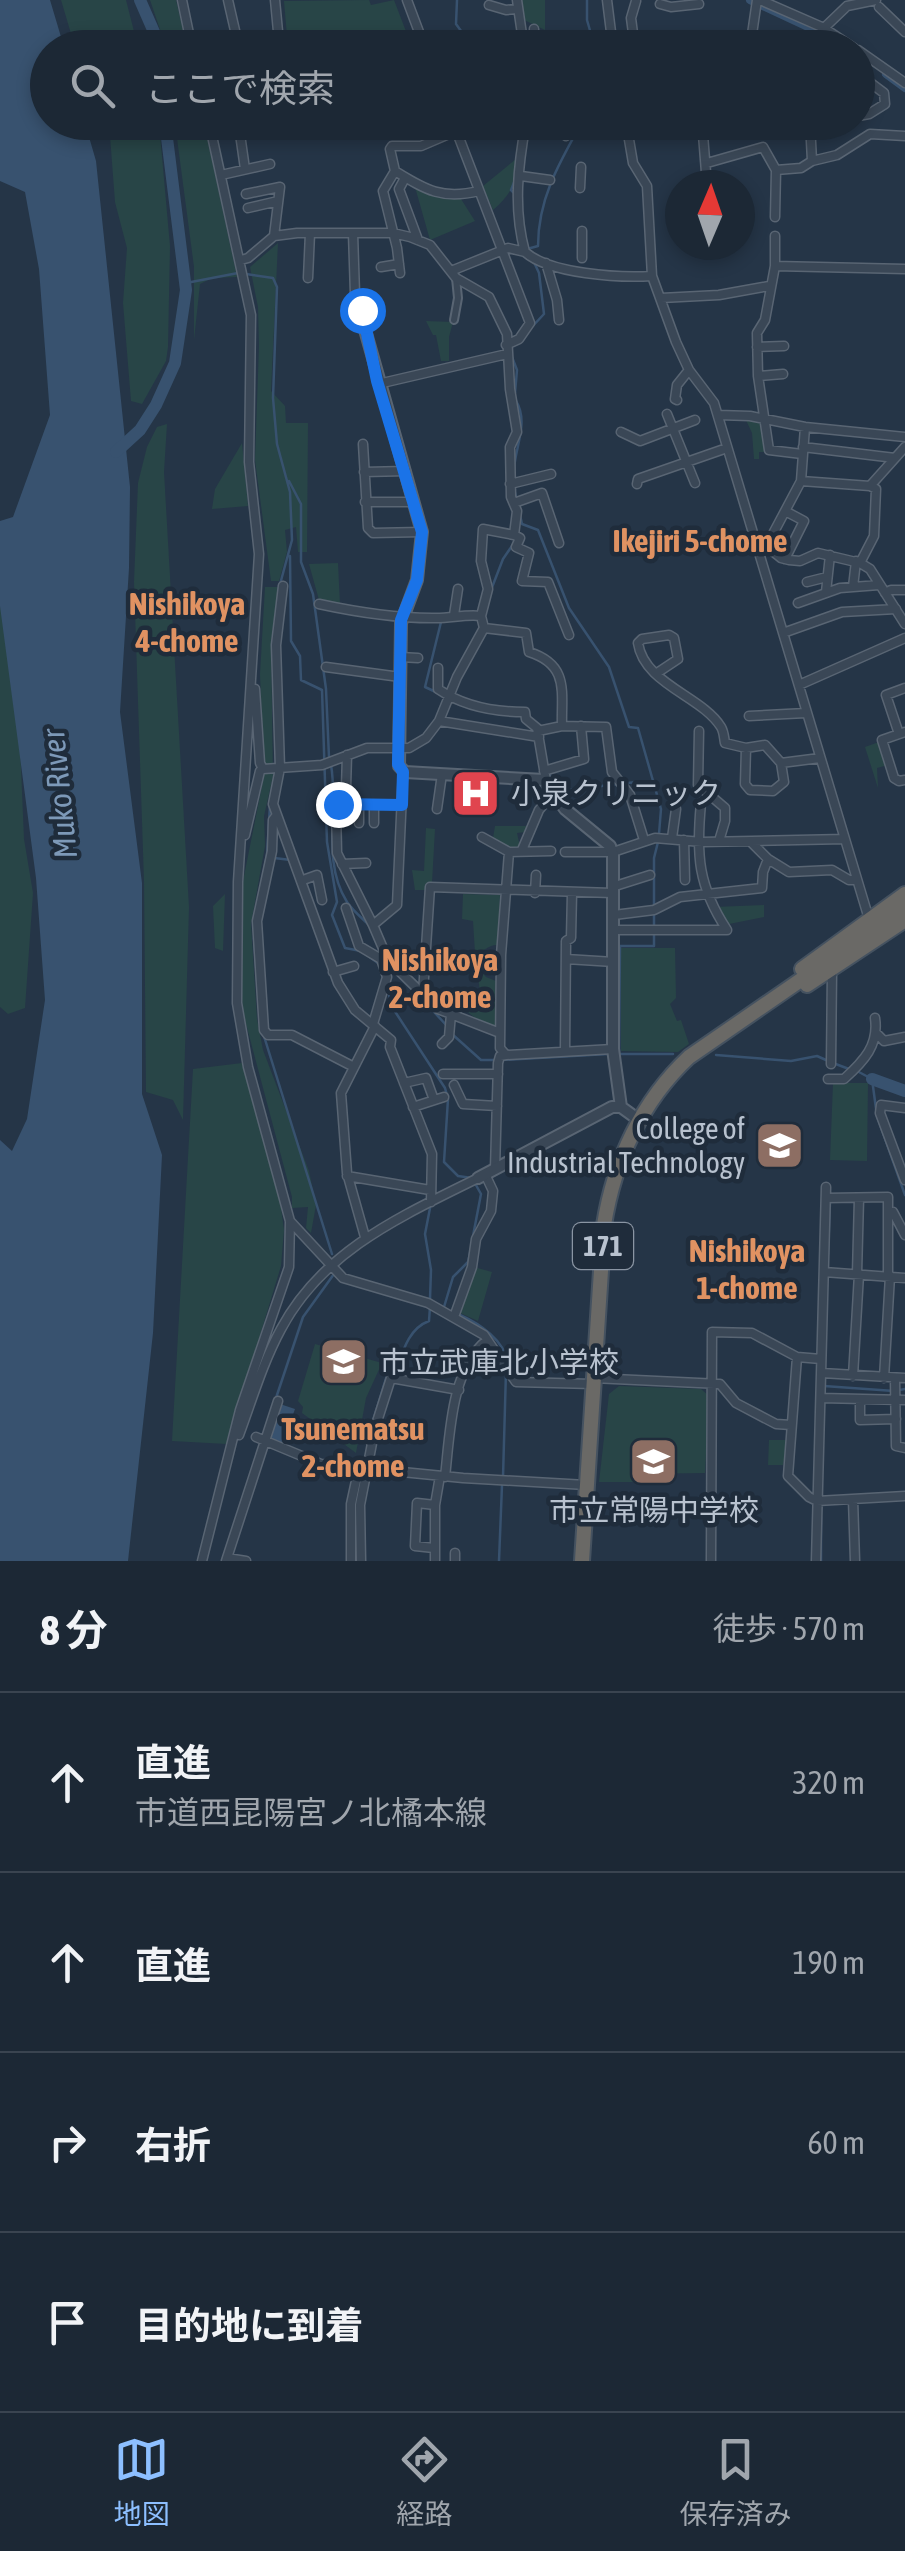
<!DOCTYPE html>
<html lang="ja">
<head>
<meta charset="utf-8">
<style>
  body { margin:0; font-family:"Asap Condensed","Noto Sans JP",sans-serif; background:#25303d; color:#f1f3f6 }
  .compass { position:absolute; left:665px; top:170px; width:90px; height:90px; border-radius:50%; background:#1c2835; box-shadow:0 5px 15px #0003; rotate:2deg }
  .stop { position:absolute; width:30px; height:30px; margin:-22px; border:8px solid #1a73e8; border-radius:50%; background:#fff }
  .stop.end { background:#1a73e8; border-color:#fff; box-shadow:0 2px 10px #0008 }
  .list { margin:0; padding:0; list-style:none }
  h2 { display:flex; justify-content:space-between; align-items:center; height:130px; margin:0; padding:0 40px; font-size:42px }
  h2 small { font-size:32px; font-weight:400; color:#a0a6ad }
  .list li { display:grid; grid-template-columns:65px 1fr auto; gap:30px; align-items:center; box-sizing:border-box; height:180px; padding:0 40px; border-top:2px solid #3a4450 }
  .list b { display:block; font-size:38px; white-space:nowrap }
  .list p { margin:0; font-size:32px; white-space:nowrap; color:#a0a6ad }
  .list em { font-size:32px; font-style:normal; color:#a0a6ad }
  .icon { flex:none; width:55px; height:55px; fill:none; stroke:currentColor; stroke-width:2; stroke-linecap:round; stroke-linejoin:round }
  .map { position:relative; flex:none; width:905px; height:1561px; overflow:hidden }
  .search { position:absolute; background:#1c2835; box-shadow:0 5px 15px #0003; left:30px; right:30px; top:30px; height:110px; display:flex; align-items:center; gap:25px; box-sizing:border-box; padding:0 35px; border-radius:55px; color:#a0a6ad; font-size:38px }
  .sheet { height:850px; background:#1c2835 }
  nav { display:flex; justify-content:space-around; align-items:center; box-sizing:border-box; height:140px; border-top:2px solid #3a4450; background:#1c2835; font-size:28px; color:#a0a6ad }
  nav a { display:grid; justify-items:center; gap:5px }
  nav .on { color:#8dbfff }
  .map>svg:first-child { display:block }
  .green { fill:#284547 }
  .water { fill:#38526f }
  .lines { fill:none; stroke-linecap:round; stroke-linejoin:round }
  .stream { stroke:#38526f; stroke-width:2.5 }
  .canal { stroke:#38526f; stroke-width:8 }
  .river { stroke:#38526f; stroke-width:12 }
  .pedestrian-casing { stroke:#596573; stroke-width:10 }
  .minor-casing { stroke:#596573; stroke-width:11 }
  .tertiary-casing { stroke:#596573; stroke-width:14 }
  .trunk-casing { stroke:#455260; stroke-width:18 }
  .pedestrian { stroke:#3a4756; stroke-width:6 }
  .minor { stroke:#3a4756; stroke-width:8 }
  .tertiary { stroke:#3a4756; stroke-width:10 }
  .trunk { stroke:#6a6966; stroke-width:14 }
  .route { stroke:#1a73e8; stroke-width:12 }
  .labels { text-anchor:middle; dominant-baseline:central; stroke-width:9; stroke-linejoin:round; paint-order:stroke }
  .shield { fill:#1f2c3b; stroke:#8a95a3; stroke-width:2.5 }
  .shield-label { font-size:28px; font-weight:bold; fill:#b8c2cf }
  .poi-label { font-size:30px; fill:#b8c2cf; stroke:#1f2c3b; text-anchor:start }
  .neighbourhood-label { font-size:32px; font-weight:bold; fill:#e09262; stroke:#1f2c3b }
  .water-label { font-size:32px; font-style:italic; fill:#7d99b8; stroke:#1f2c3b }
</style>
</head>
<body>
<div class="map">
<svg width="905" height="1561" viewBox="0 0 905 1561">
  <rect width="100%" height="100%" fill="#253547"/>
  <path class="green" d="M 61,0 L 126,0 L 138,47 L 75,47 Z
    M 150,0 L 176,0 L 187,47 L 166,47 Z
    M 369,0 L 371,5 L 394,0 L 412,47 L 288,47 L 284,1 Z
    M 519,0 L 545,0 L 545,30 L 520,18 Z
    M 109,123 L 159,123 L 170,246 L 168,347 L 166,361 L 142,404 L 131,401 L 123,303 L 127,248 L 115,202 Z
    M 175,123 L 204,123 L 237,277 L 212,278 L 200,284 L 194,340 L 194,267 Z
    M 516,159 L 520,162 C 517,183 509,196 493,210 L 483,186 Z
    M 415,187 L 430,195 L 461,199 L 475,221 L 430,240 Z
    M 278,243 L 271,391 L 285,406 L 286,423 L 308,423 L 307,552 L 298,552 L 296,527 L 285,530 L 287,552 L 279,581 L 271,581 L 255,460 L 259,346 L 258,307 L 250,267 Z
    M 426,321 L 453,322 L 449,337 L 449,361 L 441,361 L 436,335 L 433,335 Z
    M 745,418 L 763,421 L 766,452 L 759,452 L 759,459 L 754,459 L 752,433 Z
    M 167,424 L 164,472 L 189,907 L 183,1120 L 173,1100 L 146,1092 L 144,881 L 134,582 L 138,483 L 147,447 L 157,427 Z
    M 242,443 L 248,506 L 212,509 L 215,489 Z
    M 0,550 L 17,672 L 24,839 L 33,893 L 25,1008 L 8,1014 L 0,1007 Z
    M 338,563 L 340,605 L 319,600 L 309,564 Z
    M 265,587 L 278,587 L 271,643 L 273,776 L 264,816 L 265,846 L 251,924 L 257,1019 L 263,1050 L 309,1171 L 316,1205 L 311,1233 L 306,1228 L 308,1207 L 292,1208 L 292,1197 L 241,1005 L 239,976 L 243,881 L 264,776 L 260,674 Z
    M 879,742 L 888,765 L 877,768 L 878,788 L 865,747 Z
    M 495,826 L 532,826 L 526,832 L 517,833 L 520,847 L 511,850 L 493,838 Z
    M 426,828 L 435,829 L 432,883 L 426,883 L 426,890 L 415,890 L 412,870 L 424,871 Z
    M 225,894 L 223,951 L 215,948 L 213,906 Z
    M 463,894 L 500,895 L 498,945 C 488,944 484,953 475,953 L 473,921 L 462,919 Z
    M 764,905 L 764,917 L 724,925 L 714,907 Z
    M 621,948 L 675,948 L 676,998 L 670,1004 L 677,1021 L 681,1020 L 689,1044 L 678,1052 L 621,1051 Z
    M 477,966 L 486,977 L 496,981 L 495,1026 C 483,1021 468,1018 465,1005 L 481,1003 Z
    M 242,1063 L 280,1200 L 284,1230 L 281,1266 L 227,1444 L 172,1441 L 193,1069 Z
    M 833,1083 L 868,1083 L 867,1161 L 830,1160 Z
    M 474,1267 L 492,1272 L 478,1321 L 458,1312 Z
    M 315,1344 L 382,1363 L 366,1398 L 356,1453 L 302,1413 L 303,1407 L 298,1401 Z
    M 619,1386 L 701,1389 L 709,1396 L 705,1473 L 634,1474 L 633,1482 L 599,1482 L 609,1394 Z
    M 769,1440 L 788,1440 L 783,1465 L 768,1465 Z"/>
  <path class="water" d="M 0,0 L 50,0 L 64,47 L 48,48 L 48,122 L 85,123 L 96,161 L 130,487 L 129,568 L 120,712 L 142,883 L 142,1094 L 162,1155 L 153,1333 L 128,1561 L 0,1561 L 0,1140 L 12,1151 L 27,1119 L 45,1000 L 36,878 L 0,606 L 0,521 L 13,517 L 50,415 L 39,269 L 25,192 L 0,181 Z
    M 280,1404 L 295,1409 L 283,1443 L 269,1438 Z"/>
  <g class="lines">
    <path class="stream" d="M 457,0 L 456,24 L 464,35
      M 587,0 L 587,20 L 595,48
      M 515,180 L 511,190 L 516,195
      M 527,249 L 538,246 C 538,199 559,163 582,122
      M 246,274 L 273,278 L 277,287 L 273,398 L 277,444 L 290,492 L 292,540 L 279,588
      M 186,283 L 238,273
      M 530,329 L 544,314 L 539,273 L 533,260
      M 512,357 L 517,370 L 515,393
      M 514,470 C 515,447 529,422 516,401
      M 289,481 L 301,504 L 301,562 L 313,594 L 326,689 L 329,757
      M 514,488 L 522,524 L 538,530 L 569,608 L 609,667 L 629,727 L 638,728 L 661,809 L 659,834
      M 290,556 L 291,641 L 300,656 L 301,680 L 322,690 L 327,842 L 337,902 L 332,915 L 345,948 L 361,951 L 378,963
      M 491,590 L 503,559 L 514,543
      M 438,693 L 425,687 L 441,622
      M 276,750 L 276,767
      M 331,765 C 339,809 321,861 347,902 C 353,911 362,918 370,926
      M 549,774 L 558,786 L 565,790 L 619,784
      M 626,783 L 653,781
      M 274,858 L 291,860
      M 258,901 L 267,855 L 270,805
      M 254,938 L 260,1020
      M 320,943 L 325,959
      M 387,989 L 394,1010 L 445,1088 L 448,1099 L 444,1162 L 458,1176 L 472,1178 L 481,1194 L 473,1236
      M 338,990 L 347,1004
      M 423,1000 L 448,1027
      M 263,1033 L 332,1254
      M 452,1034 L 481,1060 L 494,1060
      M 393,1046 L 403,1071
      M 619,1054 L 620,946 L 654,946 L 654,858 L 658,842
      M 621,1054 L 673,1054
      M 716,1055 L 791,1061 L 817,1056 L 826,1060
      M 502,1060 L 608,1054
      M 833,1063 L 849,1069
      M 857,1071 L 872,1079 L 877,1116 L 905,1195
      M 828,1254 L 830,1202
      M 430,1299 L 431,1270 L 425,1234 L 431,1203
      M 444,1307 L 453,1277 L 468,1262 L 472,1244
      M 460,1315 C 480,1324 504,1340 508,1363
      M 824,1386 L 894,1391 L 905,1389
      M 276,1398 L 303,1317 L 334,1274
      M 372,1424 L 387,1375 L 394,1376 C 402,1355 407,1329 429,1321 L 430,1307
      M 503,1477 L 506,1371
      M 821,1517 L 821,1561
      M 226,1550 L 245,1491
      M 499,1561 L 502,1485"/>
    <path class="canal" d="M 750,0 L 836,40
      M 886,74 L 905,88"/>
    <path class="river" d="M 140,0 L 161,48
      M 116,452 L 140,430 L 156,405 L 175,363 L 186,290 L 165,122
      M 872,1079 L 905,1091"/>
    <defs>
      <path id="pedestrian" d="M 454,320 L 458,298 L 456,278"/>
      <path id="minor" d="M 182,0 L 192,48
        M 228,0 L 239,48
        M 275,0 L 279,42
        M 407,0 L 425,48
        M 517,0 L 524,48
        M 607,0 L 613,48
        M 760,0 L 824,28 L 854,48
        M 636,1 L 631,18 L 634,41 L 695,41
        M 660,4 L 671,7 L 699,4
        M 489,5 L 506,10 L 517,9
        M 879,7 L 905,32
        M 824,28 L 847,6 L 876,0
        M 534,29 L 535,48
        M 466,38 L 498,38 L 514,48
        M 729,39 L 730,48
        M 535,47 C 546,46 573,40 582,41 L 582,48
        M 750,48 L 757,0
        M 858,50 L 905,83
        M 858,116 L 869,114 L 885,104 L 884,93 L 868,81
        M 453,122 L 530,323 L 519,339 L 506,345
        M 526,122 C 518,166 513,209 525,252 C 550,274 619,278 652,276
        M 549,122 L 566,136
        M 626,122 L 633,163 L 647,186 L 652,276 L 676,342 L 689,370 L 714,403 L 869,919
        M 702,122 L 707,185
        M 810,122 L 812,161
        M 211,132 L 239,127 L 245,169
        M 810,132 L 830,122
        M 707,163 L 763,147 L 776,170
        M 395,171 C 426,190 442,200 479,191
        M 221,175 L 270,164
        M 521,176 L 550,180
        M 405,178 L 399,189 L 418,240
        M 580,188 L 581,167
        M 248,208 L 278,201
        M 775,217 L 776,170 L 801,168 L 812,161 L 837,155 L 870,134 L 905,136
        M 582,231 L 582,258
        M 353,233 L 355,294
        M 709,253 L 709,245
        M 241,260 L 248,258 L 274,236 L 280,187 L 246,194
        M 546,263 L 557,300 L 559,320
        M 775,266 L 775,236
        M 381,267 L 399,264
        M 451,271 L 508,248 L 525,252
        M 400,273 L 397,248 L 383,191 L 395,171 L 390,149 L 392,146 L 421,146 L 456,131
        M 308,278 L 310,233
        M349 305a7 7 0 1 1 14 0a7 7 0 1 1-14 0Z
        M 661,298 L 719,295 L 769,286
        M 757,347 L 784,346
        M 758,376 L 783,374
        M 378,384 L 507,354
        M 677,400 L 675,399 L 677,385 L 689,370
        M 667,414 L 695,483
        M 718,415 L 750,416 L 805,427 L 905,437
        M 621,432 L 640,441 L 695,420
        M 363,444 L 368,528 L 373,533 L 422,532
        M 803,447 L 895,458
        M 802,454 L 769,450 L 758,376 L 757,333 L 765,320 L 775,266 L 905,269
        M 364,472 L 406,471
        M 801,481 L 805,427
        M 510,484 L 551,474
        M 637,484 L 638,479 L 727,448
        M 365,502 L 414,502
        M 514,503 L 542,493 L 559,543
        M 785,511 L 804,521 L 785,559
        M 514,535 L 520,538 L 516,547 L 529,553 L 522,581 L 548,582 L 569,635
        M 765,545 L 781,558 L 789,560 L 800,561 L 818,553 L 860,563 L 870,569 L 905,624
        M 767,545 L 801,481 L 870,486 L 905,447
        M 860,563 L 874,536 L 876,489 L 870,486
        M 807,582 L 827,577
        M 283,586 L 276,645 L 280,768 L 273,804 L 338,983 L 355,1010 L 391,1040 L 390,1047 L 432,1154 L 431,1202
        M 853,587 L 856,561
        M 826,592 L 830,555
        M 885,593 L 891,590 L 905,590
        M 798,603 L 840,588 L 879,585
        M 319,604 C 356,612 394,618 432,618 C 449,619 464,614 481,616
        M 454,615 L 458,589
        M 484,628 L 526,633 L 529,652 C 570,665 561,693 562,726
        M 783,633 L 842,612 L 896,609
        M 400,657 L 418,658
        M 326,667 L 400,677
        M 438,668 L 438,689 C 463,706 495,712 525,712 L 526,719 L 537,728 L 546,781
        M 657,673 L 678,659 L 674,638 L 669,635 L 642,639 L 638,643 C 644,684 702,696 721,727 C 724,732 724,738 725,743 L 746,748 L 765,745 L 781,763 L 820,758
        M 799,685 L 905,638
        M 749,716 L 806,713
        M 439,721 L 539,737
        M 538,731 L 562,726 L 606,727 L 612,772 L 630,795 L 644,840
        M 699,731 L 698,785 L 725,808 L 725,821 L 719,841
        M 905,732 L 882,740 L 894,778 L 899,781 L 905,780
        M 899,734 L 886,695 L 905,688
        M 746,748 L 745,784 L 750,790 L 773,791 L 784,782 L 781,763
        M 263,769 L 322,765 L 367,748 L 409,748 L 426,738 L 439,721 L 457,677 L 484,628 L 481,616 L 488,589 L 481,561 L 483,529 L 514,535 L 517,511 L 511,497 L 510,447 L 517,432 L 510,389 L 507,334 L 489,297 L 456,278 L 430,245 L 410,237 L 393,233 L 297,233 L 274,236
        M 544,771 L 584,759 L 581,726
        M 403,772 L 397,905 L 373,925 L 388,960 L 438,1009 L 500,1033
        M 346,788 L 347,755
        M 374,805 L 374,823
        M 437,809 L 442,774
        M 276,816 L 273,820 L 272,851 L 257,921 L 264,1030 L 268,1035 L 292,1035 L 352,1066
        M 359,823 L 359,804
        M 245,835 L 260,771 L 263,769 L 260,763 L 255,689
        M 482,837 L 509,852 L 551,851
        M 672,838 L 676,809
        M 684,840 L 685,880
        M 751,842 L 768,859 L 789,872 L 832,870 L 849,880 L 857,880
        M 522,850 L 539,810 L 554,792
        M 509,852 L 501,955 L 500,1048 L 506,1055 L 613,1049
        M 565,852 L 613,852 L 655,838 L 702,842 L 845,839
        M 342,864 L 366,863
        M 303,880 L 317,875 L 322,900
        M 612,887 L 650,875
        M 535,893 L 536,875
        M 346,908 L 359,946 L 381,959 L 387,977 L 373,1024
        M 614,915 L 654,910 L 680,897 L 762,888 L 763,872 L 768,859
        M 373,925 L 337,853 L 336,807 L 338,804 L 401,805
        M 614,930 L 727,930 C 698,886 696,855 701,803
        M 566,959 L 614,962
        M 333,972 L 354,966
        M 423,993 L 430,887 L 612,893
        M 878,1035 L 884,1041 L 905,1037
        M 442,1044 L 449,1037 L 451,1014
        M 565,1051 L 566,941 L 571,938 L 572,893
        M 831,1064 L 832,971
        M 443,1074 L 498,1074
        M 828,1079 L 844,1079 C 864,1061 879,1045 875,1018
        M 404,1083 L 426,1078 L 434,1100
        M 454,1085 L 463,1104 L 497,1106
        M 413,1107 L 444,1097
        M 905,1108 L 881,1105 L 880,1113 L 905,1180
        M 495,1169 L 498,1063 L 500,1056 L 506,1055
        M 347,1176 L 430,1190
        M 826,1198 L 888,1197 L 888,1276
        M 893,1212 L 905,1235
        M 290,1221 L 343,1278 L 428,1303 L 484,1335 L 516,1382 L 593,1384
        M 365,1237 L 347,1173 L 341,1093 L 375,1026
        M 824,1272 L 905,1278
        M 857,1274 L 859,1198
        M 454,1317 L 472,1267 L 476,1239 L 491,1211 L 493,1191 L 485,1174
        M 797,1357 L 788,1476 L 809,1497 L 817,1501 L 905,1496
        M 822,1373 L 905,1378
        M 853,1376 L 859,1274
        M 593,1378 L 720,1384 L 736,1403 L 776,1424 L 791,1425
        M 884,1378 L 890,1276
        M 895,1378 L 896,1446 L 905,1448
        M 821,1398 L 905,1400
        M 860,1400 L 860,1420 L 896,1419
        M 239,1435 C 252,1400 263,1362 281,1329 C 323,1250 402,1216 478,1178
        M 256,1437 L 321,1464 L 463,1478 L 586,1485
        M 445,1477 C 450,1433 451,1369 487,1340
        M 853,1499 L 855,1561
        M 434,1548 L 415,1546 L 417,1503 L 435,1505
        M 455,1553 L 455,1561
        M 227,1558 L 246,1561
        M 202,1561 L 240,1410 L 289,1267 L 290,1221 L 248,1067 L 237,1003 L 238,882 L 259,554 L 249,462 L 251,315 L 209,122
        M 226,1561 L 278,1401
        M 351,1561 L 351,1504 L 359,1467
        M 361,1561 L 360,1505 L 375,1428 L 391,1378 L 459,1390
        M 435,1561 L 435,1505 L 440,1476
        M 711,1561 L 712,1332 L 752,1333 L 797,1357 L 821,1359
        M 816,1561 L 826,1187"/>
      <path id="tertiary" d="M 360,312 L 422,532 L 417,580 L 401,623 L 399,766 L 405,772 L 544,780 L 565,809 L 610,846 L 613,855 L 613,1049 L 621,1107
        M 478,1178 L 612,1107 L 621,1107 L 639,1120"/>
      <path id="trunk" d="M 802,969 L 905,894
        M 807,985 L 905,920
        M 582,1561 L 604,1225 C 614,1161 642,1101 689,1057 L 905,908"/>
    </defs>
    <use href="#pedestrian" class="pedestrian-casing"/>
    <use href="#minor" class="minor-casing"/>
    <use href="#tertiary" class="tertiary-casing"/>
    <use href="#trunk" class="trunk-casing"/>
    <use href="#pedestrian" class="pedestrian"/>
    <use href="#minor" class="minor"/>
    <use href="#tertiary" class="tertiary"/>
    <use href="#trunk" class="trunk"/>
  </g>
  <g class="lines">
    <path class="route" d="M 338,804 L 402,805 L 403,772 L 398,764 L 401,620 L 417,580 L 422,532 L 377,381 L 362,310"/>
  </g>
  <defs>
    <symbol id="hospital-square" viewBox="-11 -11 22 22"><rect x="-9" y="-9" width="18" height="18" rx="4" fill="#e0444e" stroke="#1f2c3b"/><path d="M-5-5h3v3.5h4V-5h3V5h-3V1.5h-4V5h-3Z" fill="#fff"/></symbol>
    <symbol id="university-square" viewBox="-11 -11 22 22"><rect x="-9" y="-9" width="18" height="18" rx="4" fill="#8d6e63" stroke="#1f2c3b"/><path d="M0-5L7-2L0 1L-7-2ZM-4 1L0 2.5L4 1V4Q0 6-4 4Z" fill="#fff"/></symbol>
    <symbol id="school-square" viewBox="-11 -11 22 22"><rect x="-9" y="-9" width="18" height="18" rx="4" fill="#8d6e63" stroke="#1f2c3b"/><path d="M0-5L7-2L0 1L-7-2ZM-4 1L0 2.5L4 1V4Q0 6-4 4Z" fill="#fff"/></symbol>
  </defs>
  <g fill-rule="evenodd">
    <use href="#hospital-square" x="448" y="766" width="55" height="55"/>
    <use href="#university-square" x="752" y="1118" width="55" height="55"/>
    <use href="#school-square" x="316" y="1334" width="55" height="55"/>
    <use href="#school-square" x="626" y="1434" width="55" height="55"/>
  </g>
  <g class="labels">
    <rect class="shield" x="573" y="1223" width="60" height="46" rx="8"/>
    <g class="shield-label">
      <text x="603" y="1246">171</text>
    </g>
    <g class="poi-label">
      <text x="511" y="793">小泉クリニック</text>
      <text x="745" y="1128" text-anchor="end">College of<tspan x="745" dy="34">Industrial Technology</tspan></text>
      <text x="379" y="1362">市立武庫北小学校</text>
      <text x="654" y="1510" text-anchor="middle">市立常陽中学校</text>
    </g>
    <g class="neighbourhood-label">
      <text x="700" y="540">Ikejiri 5-chome</text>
      <text x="187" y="603">Nishikoya<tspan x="187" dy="37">4-chome</tspan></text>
      <text x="440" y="959">Nishikoya<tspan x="440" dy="37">2-chome</tspan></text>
      <text x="747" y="1250">Nishikoya<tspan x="747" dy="37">1-chome</tspan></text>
      <text x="353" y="1428">Tsunematsu<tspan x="353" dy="37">2-chome</tspan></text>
    </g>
    <g class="water-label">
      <text transform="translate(59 794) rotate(-96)">Muko River</text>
    </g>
  </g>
</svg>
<svg class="compass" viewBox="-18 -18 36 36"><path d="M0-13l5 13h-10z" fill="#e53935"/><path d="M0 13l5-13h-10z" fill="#a0a6ad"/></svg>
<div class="stop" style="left:362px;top:310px"></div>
<div class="stop end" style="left:338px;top:804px"></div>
<div class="search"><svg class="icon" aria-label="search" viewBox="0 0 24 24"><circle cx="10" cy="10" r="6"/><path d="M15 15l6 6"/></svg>ここで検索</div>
</div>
<section class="sheet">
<h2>8 分<small>徒歩 · 570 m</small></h2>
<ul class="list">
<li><svg class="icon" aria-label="ahead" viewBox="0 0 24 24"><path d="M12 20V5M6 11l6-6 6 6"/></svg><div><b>直進</b><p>市道西昆陽宮ノ北橘本線</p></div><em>320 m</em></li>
<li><svg class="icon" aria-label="ahead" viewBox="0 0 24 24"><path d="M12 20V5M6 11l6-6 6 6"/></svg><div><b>直進</b></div><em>190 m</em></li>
<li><svg class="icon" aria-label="right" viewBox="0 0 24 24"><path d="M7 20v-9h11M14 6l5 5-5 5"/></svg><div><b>右折</b></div><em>60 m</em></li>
<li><svg class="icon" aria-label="arrive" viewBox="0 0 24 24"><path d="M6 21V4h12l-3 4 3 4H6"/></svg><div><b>目的地に到着</b></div></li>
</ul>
</section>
<nav>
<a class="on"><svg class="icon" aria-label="map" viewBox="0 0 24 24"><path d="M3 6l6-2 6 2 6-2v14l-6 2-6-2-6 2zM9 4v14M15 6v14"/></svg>地図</a>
<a><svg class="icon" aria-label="directions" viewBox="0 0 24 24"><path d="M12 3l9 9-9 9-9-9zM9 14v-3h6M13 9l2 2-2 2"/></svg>経路</a>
<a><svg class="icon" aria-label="saved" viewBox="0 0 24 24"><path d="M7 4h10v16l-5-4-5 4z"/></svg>保存済み</a>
</nav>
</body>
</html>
